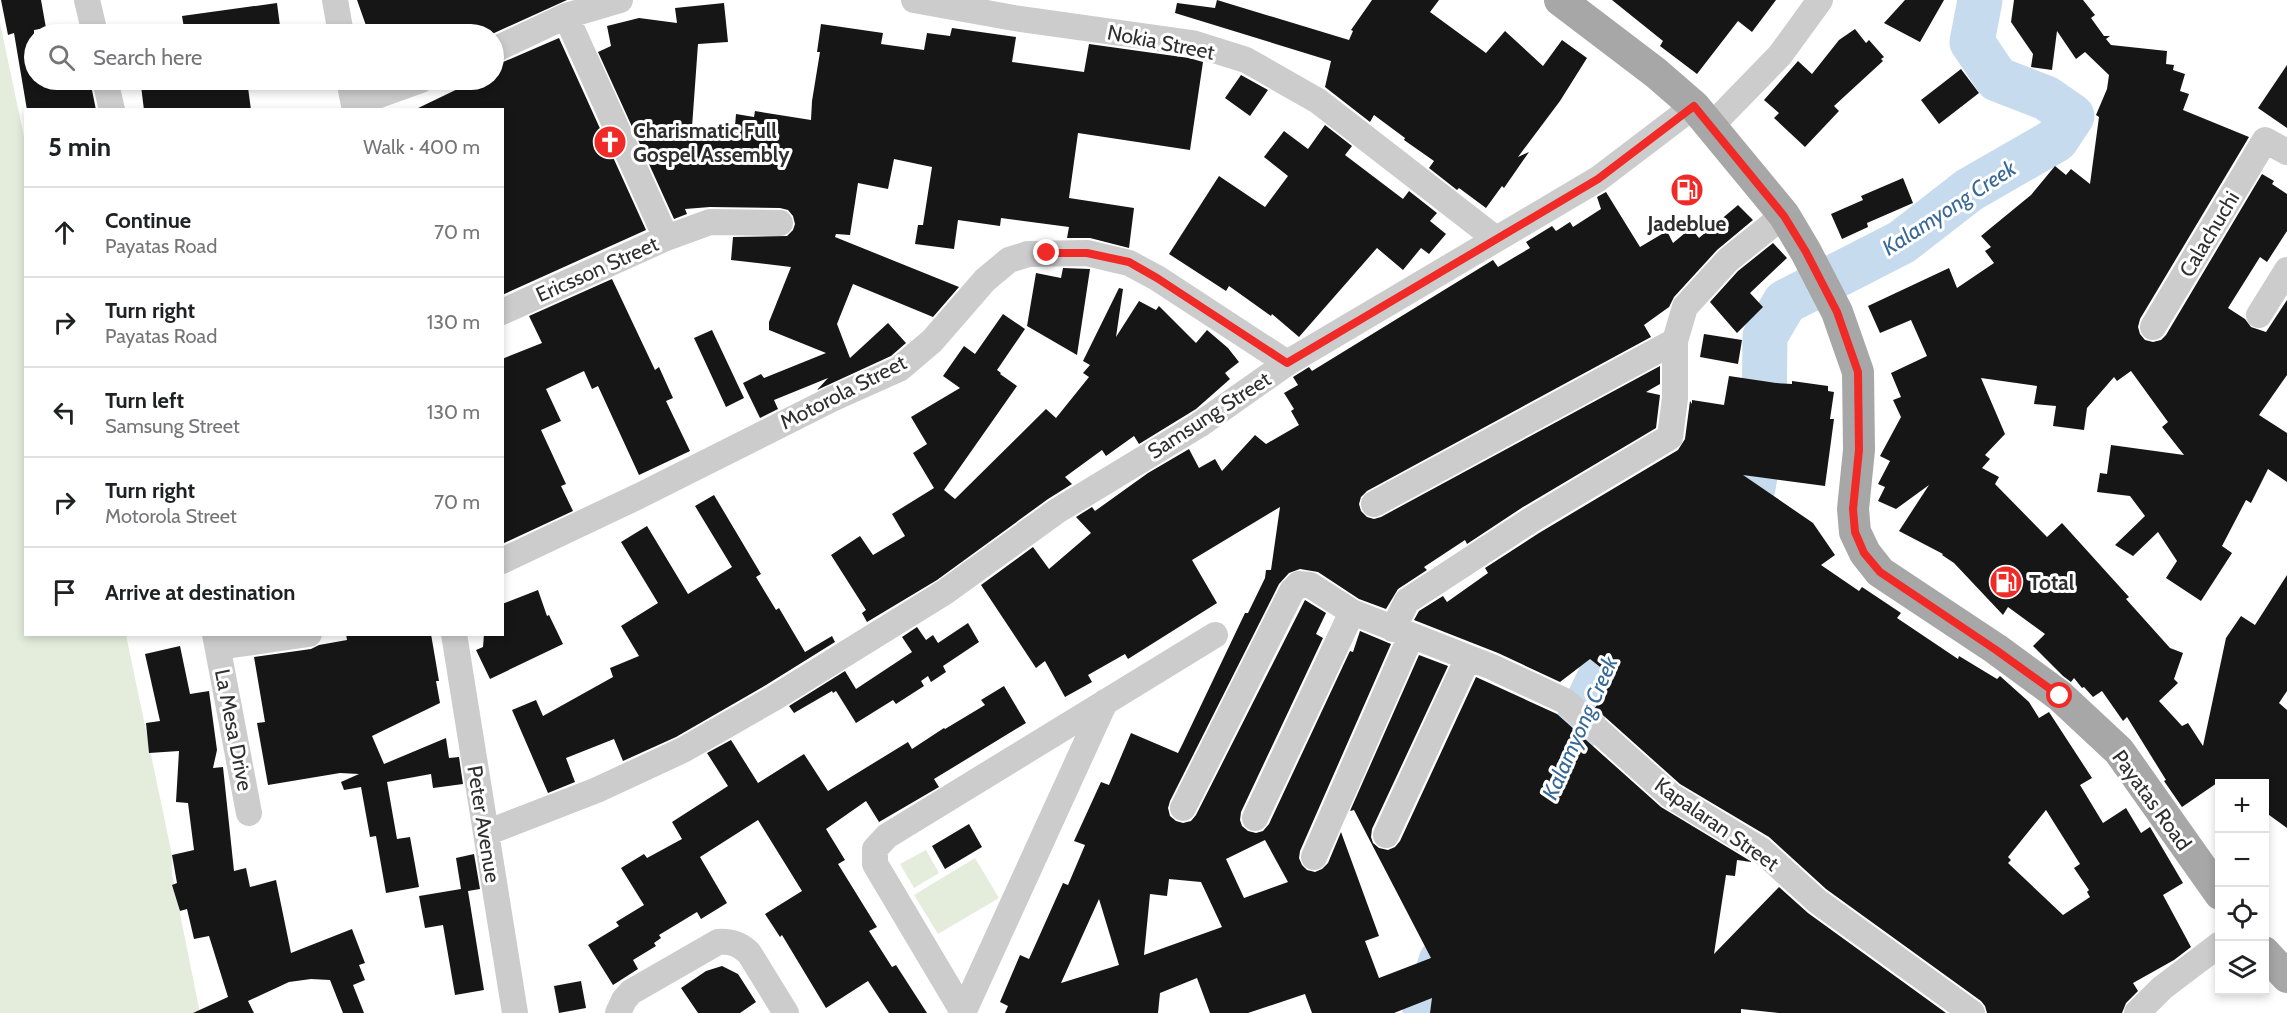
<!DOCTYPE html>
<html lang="en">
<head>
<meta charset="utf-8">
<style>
  body { margin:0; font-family:Cabin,sans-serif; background:#f2f2f2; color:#202124 }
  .controls { position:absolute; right:18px; bottom:18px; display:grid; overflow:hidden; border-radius:0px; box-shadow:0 3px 9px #0003 }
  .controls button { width:54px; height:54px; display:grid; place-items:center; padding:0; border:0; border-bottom:2px solid #e0e0e0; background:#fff; color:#202124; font:30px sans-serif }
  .stop { position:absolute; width:18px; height:18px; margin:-14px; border:4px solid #f02b27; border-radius:50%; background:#fff }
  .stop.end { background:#f02b27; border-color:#fff; box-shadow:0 2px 6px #0008 }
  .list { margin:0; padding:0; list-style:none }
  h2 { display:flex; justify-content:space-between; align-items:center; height:78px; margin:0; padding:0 24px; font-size:26px }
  h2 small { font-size:20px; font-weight:400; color:#757577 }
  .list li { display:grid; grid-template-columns:39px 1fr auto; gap:18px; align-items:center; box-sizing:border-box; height:90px; padding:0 24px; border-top:2px solid #e0e0e0 }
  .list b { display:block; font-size:22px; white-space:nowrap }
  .list p { margin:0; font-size:20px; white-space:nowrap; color:#757577 }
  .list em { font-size:20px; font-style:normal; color:#757577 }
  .icon { flex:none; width:33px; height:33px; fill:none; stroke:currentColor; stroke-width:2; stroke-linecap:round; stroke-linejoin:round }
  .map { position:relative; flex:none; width:2287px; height:1013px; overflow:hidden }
  .search { position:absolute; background:#fff; box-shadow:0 3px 9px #0003; left:24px; top:24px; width:480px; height:66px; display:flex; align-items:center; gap:15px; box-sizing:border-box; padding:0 21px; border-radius:33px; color:#757577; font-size:22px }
  .panel { position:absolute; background:#fff; box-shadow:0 3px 9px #0003; left:24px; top:108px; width:480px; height:528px; border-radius:0px }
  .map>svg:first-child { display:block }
  .green { fill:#e4eddc }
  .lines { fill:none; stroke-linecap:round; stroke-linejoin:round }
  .river { stroke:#c7dbee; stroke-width:45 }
  .building { fill:#161616; fill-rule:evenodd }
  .minor { stroke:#ccc; stroke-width:26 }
  .major { stroke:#a7a7a7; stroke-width:32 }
  .route { stroke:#f02b27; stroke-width:8 }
  .labels { text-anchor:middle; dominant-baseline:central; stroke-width:6; stroke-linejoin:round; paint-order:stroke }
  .street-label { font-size:21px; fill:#2f2f2f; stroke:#fff }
  .poi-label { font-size:21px; font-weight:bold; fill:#2f2f2f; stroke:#fff; text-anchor:start }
  .water-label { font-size:22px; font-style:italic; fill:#386996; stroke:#fff }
</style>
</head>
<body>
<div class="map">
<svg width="2287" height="1013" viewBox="0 0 2287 1013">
  <rect width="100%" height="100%" fill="#fff"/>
  <path class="green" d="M 0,23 L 26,146 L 26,634 L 126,635 L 172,855 L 172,874 L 200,1013 L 0,1013 Z
    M 926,850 L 939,873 L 914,888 L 900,864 Z
    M 975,858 L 999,898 L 938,934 L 914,895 Z"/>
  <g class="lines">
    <path class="river" d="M 1726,538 L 1753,488 L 1764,423 L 1765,336 L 1785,302 L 1902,242 L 1969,190 L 2056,140 L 2072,116 L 2046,98 L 1997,79 L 1972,42 L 1980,0
      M 1553,789 L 1581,716 L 1611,654 L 1624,635 L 1643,623
      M 1425,1013 L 1441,961 L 1454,945"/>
  </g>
  <path class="building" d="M 1,0 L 41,0 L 46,28 L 34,30 L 34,80 L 90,80 L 96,110 L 27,110 L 14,33 L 8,35 Z
    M 357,0 L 567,0 L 492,34 L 369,34 Z
    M 1217,0 L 1349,40 L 1353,31 L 1351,30 L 1372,0 L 1439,0 L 1430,12 L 1486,53 L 1505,31 L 1543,66 L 1562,40 L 1587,58 L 1560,101 L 1518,157 L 1529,152 L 1504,188 L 1502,186 L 1486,208 L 1459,188 L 1457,190 L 1429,168 L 1434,161 L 1404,140 L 1405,138 L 1374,115 L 1370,122 L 1325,87 L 1331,61 L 1175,13 L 1177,3 L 1215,8 Z
    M 1612,0 L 1776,0 L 1752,32 L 1738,21 L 1697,74 L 1660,46 L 1663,41 Z
    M 1905,0 L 1944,0 L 1920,42 L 1884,23 Z
    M 2014,0 L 2083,0 L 2095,15 L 2091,18 L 2104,36 L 2110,36 L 2106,39 L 2111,45 L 2167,51 L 2166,64 L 2174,65 L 2173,70 L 2185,74 L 2180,91 L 2189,94 L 2183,110 L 2249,137 L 2140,319 L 2138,327 L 2140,334 L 2145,340 L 2153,342 L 2161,340 L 2166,335 L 2262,174 L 2274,181 L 2272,184 L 2287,194 L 2287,231 L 2267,262 L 2260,257 L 2228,308 L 2245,319 L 2251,327 L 2266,332 L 2287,300 L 2287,375 L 2259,415 L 2287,433 L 2287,482 L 2268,469 L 2251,503 L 2246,500 L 2222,546 L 2232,553 L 2201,601 L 2166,578 L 2177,561 L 2158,532 L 2133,556 L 2115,545 L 2145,516 L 2130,496 L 2097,492 L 2100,473 L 2107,474 L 2111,445 L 2184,455 L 2162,427 L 2168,422 L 2131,371 L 2117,381 L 2114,377 L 2087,408 L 2084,430 L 2053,426 L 2056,406 L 2034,404 L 2037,386 L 1981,378 L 2005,434 L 1985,455 L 1990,459 L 1982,468 L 1999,477 L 1995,484 L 2047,537 L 2062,523 L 2129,597 L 2126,599 L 2170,648 L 2183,653 L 2174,679 L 2178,683 L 2159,701 L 2182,726 L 2188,723 L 2203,746 L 2226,638 L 2241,616 L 2255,625 L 2287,575 L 2287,691 L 2279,703 L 2287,710 L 2287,828 L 2265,812 L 2265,783 L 2217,783 L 2182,807 L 2164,781 L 2166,780 L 2127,717 L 2123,721 L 2102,691 L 2093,697 L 2084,687 L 2082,688 L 2074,678 L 2071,682 L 2063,676 L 2033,646 L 2045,634 L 2008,607 L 2003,615 L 1954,563 L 1942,555 L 1943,554 L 1899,531 L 1929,485 L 1896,509 L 1878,501 L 1885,487 L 1878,484 L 1890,461 L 1880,456 L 1901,417 L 1893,400 L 1901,397 L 1891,373 L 1927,356 L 1911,320 L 1880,333 L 1868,306 L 1949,268 L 1957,288 L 1994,263 L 1985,251 L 1991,247 L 1981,236 L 2031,195 L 2055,166 L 2066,175 L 2071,169 L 2090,184 L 2099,117 L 2096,115 L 2107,89 L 2109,75 L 2085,52 L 2076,59 L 2057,31 L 2052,70 L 2031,67 L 2033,54 L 2011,22 Z
    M 277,3 L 281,34 L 185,34 L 182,16 Z
    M 724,3 L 728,42 L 698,44 L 692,127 L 735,126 L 736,114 L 754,117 L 755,111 L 811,120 L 812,101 L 820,52 L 817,52 L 821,24 L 883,33 L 881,44 L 924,50 L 927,33 L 950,36 L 952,28 L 1016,37 L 1012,62 L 1084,72 L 1089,44 L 1189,58 L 1203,62 L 1190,150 L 1078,133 L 1069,198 L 1134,208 L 1129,248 L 1090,238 L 1067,238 L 1069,227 L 1001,218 L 1000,226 L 958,220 L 954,249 L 915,244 L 918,225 L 923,225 L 932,167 L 894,159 L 888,189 L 858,183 L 850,235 L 836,234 L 835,237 L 959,287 L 933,317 L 853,284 L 837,324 L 850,358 L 888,323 L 906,343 L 891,356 L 817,390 L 828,378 L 774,400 L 778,409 L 760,418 L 743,383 L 761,374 L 764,378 L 826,353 L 769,330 L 769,322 L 791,267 L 731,260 L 733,237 L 787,236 L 793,230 L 795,224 L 793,216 L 788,210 L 780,208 L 710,207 L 685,209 L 687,214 L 674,219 L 598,52 L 611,46 L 607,26 L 639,18 L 677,23 L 675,8 Z
    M 1855,29 L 1866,43 L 1869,40 L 1884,57 L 1881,59 L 1883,61 L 1834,106 L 1839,111 L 1805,147 L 1774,118 L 1779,113 L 1764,100 L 1798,61 L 1812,74 L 1839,40 Z
    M 559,38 L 646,230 L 502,295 L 502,110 L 414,110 L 466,85 L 463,80 L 494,80 L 494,66 Z
    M 2287,65 L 2287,128 L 2258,108 Z
    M 1961,69 L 1979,93 L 1939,124 L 1921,100 Z
    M 1241,75 L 1268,90 L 1250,116 L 1225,98 Z
    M 187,80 L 247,80 L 251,110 L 144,110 L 141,86 Z
    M 1325,125 L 1352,146 L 1345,155 L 1403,199 L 1409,191 L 1437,213 L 1430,221 L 1446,234 L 1429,254 L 1421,248 L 1403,270 L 1377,248 L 1299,337 L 1272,314 L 1271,316 L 1229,286 L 1226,291 L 1169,254 L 1219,176 L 1265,207 L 1288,176 L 1264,157 L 1284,131 L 1308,149 Z
    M 1903,178 L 1913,203 L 1867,223 L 1868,227 L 1842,239 L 1831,214 L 1863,200 L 1861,196 Z
    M 1606,192 L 1640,247 L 1667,231 L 1673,243 L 1691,228 L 1699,238 L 1738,205 L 1753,220 L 1717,250 L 1674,297 L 1669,307 L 1644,325 L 1651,337 L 1367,491 L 1361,497 L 1359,504 L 1361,511 L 1367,517 L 1374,519 L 1381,517 L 1660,366 L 1660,384 L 1646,392 L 1660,395 L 1656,428 L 1523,507 L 1467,544 L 1465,540 L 1424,567 L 1427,570 L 1398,589 L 1386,609 L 1359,599 L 1318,572 L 1300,569 L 1289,573 L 1279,584 L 1170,801 L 1168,808 L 1170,816 L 1176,821 L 1183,823 L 1191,821 L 1196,815 L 1305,600 L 1326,613 L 1316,634 L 1323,638 L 1241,812 L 1240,820 L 1242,826 L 1248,831 L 1256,833 L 1263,831 L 1269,824 L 1350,651 L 1353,652 L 1360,631 L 1391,644 L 1300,851 L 1299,858 L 1302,865 L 1307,870 L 1315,872 L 1322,869 L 1328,863 L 1341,832 L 1379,936 L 1365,941 L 1379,978 L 1431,958 L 1354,810 L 1350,811 L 1419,655 L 1448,666 L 1372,829 L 1371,837 L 1373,843 L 1379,848 L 1388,850 L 1395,847 L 1400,841 L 1476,677 L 1557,714 L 1661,807 L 1752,862 L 1737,860 L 1735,876 L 1726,875 L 1714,954 L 1779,887 L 1808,913 L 1946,1013 L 1779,1013 L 1741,1009 L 1741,1013 L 1430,1013 L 1432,998 L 1394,1013 L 1312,1013 L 1305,994 L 1248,1013 L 1210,1013 L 1197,978 L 1160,993 L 1158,1013 L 1005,1013 L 1008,1006 L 1000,1002 L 1020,955 L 1029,959 L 1063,883 L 1068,885 L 1085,845 L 1074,841 L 1101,782 L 1109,785 L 1131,733 L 1178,753 L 1183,743 L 1245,613 L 1248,613 L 1265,578 L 1266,570 L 1271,570 L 1280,507 L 1192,560 L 1217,603 L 1128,659 L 1125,654 L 1088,675 L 1092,682 L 1065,697 L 1045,661 L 1036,668 L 981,585 L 1033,547 L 1049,569 L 1091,533 L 1076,517 L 1092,507 L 1095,511 L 1148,473 L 1189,449 L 1199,468 L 1215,459 L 1222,471 L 1255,435 L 1266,444 L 1299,425 L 1291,411 L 1294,409 L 1284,393 L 1298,385 L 1293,377 L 1309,367 L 1312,371 L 1493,260 L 1498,267 L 1530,248 L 1526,242 L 1552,226 L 1556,231 L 1570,222 L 1573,227 L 1601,209 L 1597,197 ZM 1265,840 L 1288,882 L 1244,898 L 1226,859 ZM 1169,879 L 1201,882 L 1222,927 L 1144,955 L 1150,894 L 1167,896 ZM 1099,899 L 1119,965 L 1061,983 Z
    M 1773,243 L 1787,258 L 1750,293 L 1763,307 L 1737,333 L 1710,302 L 1738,271 Z
    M 1063,268 L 1090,269 L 1077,355 L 1027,326 L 1036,273 L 1061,278 Z
    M 612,279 L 655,370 L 659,367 L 673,398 L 666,401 L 690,451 L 639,475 L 598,386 L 592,389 L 584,371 L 546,389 L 561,421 L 541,430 L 566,484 L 561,486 L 573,511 L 502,544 L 502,359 L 542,343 L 529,316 Z
    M 1119,288 L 1123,289 L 1116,337 L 1139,301 L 1156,310 L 1159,306 L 1196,343 L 1207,330 L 1228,348 L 1239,362 L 1225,373 L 1230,379 L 1196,409 L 1139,444 L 1134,436 L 1106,456 L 1102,450 L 1065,477 L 1072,484 L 1048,499 L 937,580 L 867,622 L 862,613 L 866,610 L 831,555 L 860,536 L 873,555 L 905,536 L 892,514 L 934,488 L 913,453 L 927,444 L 911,417 L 960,388 L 943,376 L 964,346 L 975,354 L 1003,314 L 1025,329 L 997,370 L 1001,373 L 1000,374 L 1017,386 L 944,490 L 955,499 L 1046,409 L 1056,418 L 1089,377 L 1083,373 L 1090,365 L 1083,361 Z
    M 712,330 L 744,398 L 726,407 L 694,338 Z
    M 1704,334 L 1742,340 L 1738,364 L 1700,357 Z
    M 1729,376 L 1776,383 L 1792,384 L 1792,381 L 1828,386 L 1828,391 L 1834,392 L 1830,419 L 1834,419 L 1825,486 L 1743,475 L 1813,523 L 1835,555 L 1821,565 L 1859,591 L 1862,587 L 1901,613 L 1897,618 L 1958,659 L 1959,656 L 1997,679 L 2000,676 L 2029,702 L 2039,718 L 2049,712 L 2092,778 L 2080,785 L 2103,823 L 2126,808 L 2141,833 L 2150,827 L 2183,883 L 2163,895 L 2191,947 L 2174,960 L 2133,983 L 2138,991 L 2126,1003 L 2122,1013 L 1987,1013 L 1985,1006 L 1981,1001 L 1826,889 L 1769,837 L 1680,784 L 1595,708 L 1614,678 L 1590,659 L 1560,682 L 1498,653 L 1414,620 L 1419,611 L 1443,596 L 1447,602 L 1488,573 L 1485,568 L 1539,533 L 1678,450 L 1685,439 L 1690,401 L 1692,404 L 1692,400 L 1724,405 ZM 2046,810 L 2080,864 L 2074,868 L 2089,890 L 2087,892 L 2090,897 L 2063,915 L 2008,863 L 2011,860 L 2008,857 Z
    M 714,495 L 761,574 L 756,577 L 776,610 L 779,608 L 805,652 L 832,636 L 835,642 L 766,685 L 676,737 L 623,761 L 614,739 L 566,758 L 575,782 L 548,793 L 512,710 L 536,700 L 543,716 L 613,677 L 610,668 L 639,656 L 621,626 L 658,603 L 621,542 L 647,526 L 688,594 L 732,567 L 695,506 Z
    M 538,590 L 547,616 L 549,615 L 563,644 L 490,679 L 476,650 L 483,647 L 484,634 L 502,634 L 502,604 Z
    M 968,623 L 979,642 L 943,666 L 946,672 L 931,682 L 928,676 L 921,681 L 924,686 L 896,704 L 893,700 L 856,723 L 836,691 L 833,693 L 832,691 L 794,713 L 789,706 L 845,671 L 856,689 L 912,652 L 902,637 L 917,627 L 926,640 L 933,635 L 938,643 Z
    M 346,634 L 431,634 L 439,681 L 436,681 L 440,703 L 372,736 L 384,764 L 446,738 L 449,758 L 459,757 L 463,784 L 433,788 L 431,774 L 387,782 L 397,839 L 410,837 L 419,887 L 386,893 L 376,836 L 370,837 L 361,787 L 344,790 L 341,782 L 359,774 L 340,773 L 268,785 L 257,723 L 265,722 L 254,657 L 311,649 L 319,645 L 347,640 Z
    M 180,646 L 190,694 L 209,691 L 217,750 L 213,768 L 223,767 L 234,871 L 246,868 L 250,887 L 276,880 L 291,953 L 352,929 L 365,963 L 359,965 L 365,980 L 353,985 L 364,1013 L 343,1013 L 330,980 L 311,979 L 289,982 L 248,1001 L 254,1013 L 193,1013 L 228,997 L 209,936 L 194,939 L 187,909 L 180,911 L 172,885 L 177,883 L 172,855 L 194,850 L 188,803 L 176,802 L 179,751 L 149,753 L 146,723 L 160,721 L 145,654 Z
    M 1004,686 L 1026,723 L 934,779 L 939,787 L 879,822 L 866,801 L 826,829 L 845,860 L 838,864 L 877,927 L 869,931 L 892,967 L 896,965 L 927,1013 L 889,1013 L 868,981 L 826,1008 L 782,935 L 780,937 L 765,914 L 802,891 L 758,820 L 700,857 L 727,903 L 701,919 L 697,912 L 659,935 L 661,938 L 654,943 L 656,946 L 633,960 L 638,969 L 613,985 L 588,945 L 619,926 L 616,922 L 644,905 L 621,868 L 644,854 L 647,858 L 682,839 L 672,822 L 728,786 L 707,753 L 731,740 L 758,783 L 804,754 L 828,791 L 908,742 L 912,749 L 944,728 L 945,729 L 985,705 L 981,700 Z
    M 969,824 L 982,847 L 945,869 L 932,846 Z
    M 474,854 L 480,889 L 468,891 L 484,990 L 455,995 L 443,925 L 425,928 L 419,896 L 461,889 L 456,858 Z
    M 722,966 L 738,974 L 756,1002 L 740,1013 L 698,1013 L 681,988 L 706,971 Z
    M 581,981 L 586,1008 L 559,1013 L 554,986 Z"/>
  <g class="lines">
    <path class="minor" d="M 87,0 L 95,34
      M 335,0 L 341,34
      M 914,0 L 1014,18 L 1192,43 L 1246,60 L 1318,101 L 1496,239
      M 566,16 L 666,238
      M 494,50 L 566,16 L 620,0
      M 105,80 L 112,110
      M 349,80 L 355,110
      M 354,104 L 421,80
      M 1711,126 L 1780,55 L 1820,0
      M 502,312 L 666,238 L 710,222 L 780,223
      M 2259,315 L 2287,270
      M 2153,327 L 2265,140 L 2287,152
      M 1374,504 L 1675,341
      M 502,561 L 639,496 L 832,399 L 899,369 L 932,341 L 985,280 L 1009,260 L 1028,254 L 1087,253 L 1129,263 L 1157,278 L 1287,363
      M 1393,629 L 1407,601 L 1531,520 L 1670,437 L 1675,398 L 1675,341 L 1685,307 L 1728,260 L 1784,215
      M 215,634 L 249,813
      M 454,634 L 515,1013
      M 218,647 L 309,634
      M 1183,808 L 1292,591 L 1299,584 L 1310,585 L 1352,612 L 1492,667 L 1565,701 L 1671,796 L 1761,850 L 1817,901 L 1972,1013
      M 1255,818 L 1352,612
      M 486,833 L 597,790 L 683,750 L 774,698 L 945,592 L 1057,511 L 1199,425 L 1287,363 L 1598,179 L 1694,106
      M 1386,835 L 1468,658
      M 1314,857 L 1411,636
      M 963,1012 L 875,864 L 875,849 L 887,836 L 1215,635
      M 618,1013 L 624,1000 L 631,992 L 718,942 C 731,941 740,944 749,953 L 786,1013
      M 963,1013 L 1105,702
      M 2137,1013 L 2162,988 L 2220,944"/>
    <path class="major" d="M 1560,0 L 1656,73 L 1694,106 L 1784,215 L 1806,252 L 1837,312 L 1858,372 L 1859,450 L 1853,509 L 1855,532 L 1865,553 L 1880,572 L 1996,649 L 2060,696 L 2119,751 L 2220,894
      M 2264,952 L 2287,977"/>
  </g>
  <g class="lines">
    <path class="route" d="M 1047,253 L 1087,253 L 1129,262 L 1157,278 L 1287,363 L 1598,179 L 1694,106 L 1784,216 L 1806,252 L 1837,312 L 1858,372 L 1859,450 L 1853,509 L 1855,532 L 1864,553 L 1880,572 L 1996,650 L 2060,696"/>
  </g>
  <defs>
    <symbol id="church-disc" viewBox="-11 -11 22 22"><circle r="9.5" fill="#f02b27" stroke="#fff"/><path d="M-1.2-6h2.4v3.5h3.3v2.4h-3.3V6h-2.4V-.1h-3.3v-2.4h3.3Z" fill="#fff"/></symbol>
    <symbol id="fuel-disc" viewBox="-11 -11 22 22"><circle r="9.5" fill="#f02b27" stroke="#fff"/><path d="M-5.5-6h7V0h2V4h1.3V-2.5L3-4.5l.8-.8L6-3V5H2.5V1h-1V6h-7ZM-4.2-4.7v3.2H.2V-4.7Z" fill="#fff"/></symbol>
  </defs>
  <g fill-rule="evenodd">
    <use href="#church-disc" x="591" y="123" width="38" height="38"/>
    <use href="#fuel-disc" x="1668" y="171" width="38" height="38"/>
    <use href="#fuel-disc" x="1987" y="563" width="38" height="38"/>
  </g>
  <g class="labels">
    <g class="street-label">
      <text transform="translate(1161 42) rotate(11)">Nokia Street</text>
      <text transform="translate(2209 234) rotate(-59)">Calachuchi</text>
      <text transform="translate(597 269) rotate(-24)">Ericsson Street</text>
      <text transform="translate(843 392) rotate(-27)">Motorola Street</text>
      <text transform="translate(1209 415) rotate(-33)">Samsung Street</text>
      <text transform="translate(234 730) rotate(79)">La Mesa Drive</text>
      <text transform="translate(2152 800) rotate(54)">Payatas Road</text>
      <text transform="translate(484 824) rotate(81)">Peter Avenue</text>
      <text transform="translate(1717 824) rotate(35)">Kapalaran Street</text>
    </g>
    <g class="poi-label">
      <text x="633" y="130">Charismatic Full<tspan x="633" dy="24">Gospel Assembly</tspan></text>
      <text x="1687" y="223" text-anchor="middle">Jadeblue</text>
      <text x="2029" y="582">Total</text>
    </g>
    <g class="water-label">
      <text transform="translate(1949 208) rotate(-33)">Kalamyong Creek</text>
      <text transform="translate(1580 728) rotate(-66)">Kalamyong Creek</text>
    </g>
  </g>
</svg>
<div class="controls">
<button>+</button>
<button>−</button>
<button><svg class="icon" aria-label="locate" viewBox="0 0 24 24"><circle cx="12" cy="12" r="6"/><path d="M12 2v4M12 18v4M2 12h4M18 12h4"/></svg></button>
<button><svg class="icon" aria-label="layers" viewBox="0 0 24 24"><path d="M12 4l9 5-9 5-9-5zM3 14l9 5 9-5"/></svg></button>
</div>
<div class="stop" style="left:2060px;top:696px"></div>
<div class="stop end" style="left:1047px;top:253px"></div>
<div class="search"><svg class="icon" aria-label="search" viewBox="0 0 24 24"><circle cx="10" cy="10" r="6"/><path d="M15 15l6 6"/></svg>Search here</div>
<section class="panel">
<h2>5 min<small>Walk · 400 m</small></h2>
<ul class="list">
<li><svg class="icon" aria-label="ahead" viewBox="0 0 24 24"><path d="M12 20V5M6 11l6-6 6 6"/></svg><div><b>Continue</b><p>Payatas Road</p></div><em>70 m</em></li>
<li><svg class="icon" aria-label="right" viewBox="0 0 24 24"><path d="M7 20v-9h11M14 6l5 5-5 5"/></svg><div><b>Turn right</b><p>Payatas Road</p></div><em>130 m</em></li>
<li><svg class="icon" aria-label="left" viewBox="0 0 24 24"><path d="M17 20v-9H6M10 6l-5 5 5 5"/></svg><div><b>Turn left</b><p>Samsung Street</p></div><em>130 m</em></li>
<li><svg class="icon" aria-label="right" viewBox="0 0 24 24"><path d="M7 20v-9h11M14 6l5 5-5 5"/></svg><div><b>Turn right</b><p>Motorola Street</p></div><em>70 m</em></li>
<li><svg class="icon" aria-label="arrive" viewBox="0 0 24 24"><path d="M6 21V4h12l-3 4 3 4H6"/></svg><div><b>Arrive at destination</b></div></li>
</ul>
</section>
</div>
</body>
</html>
